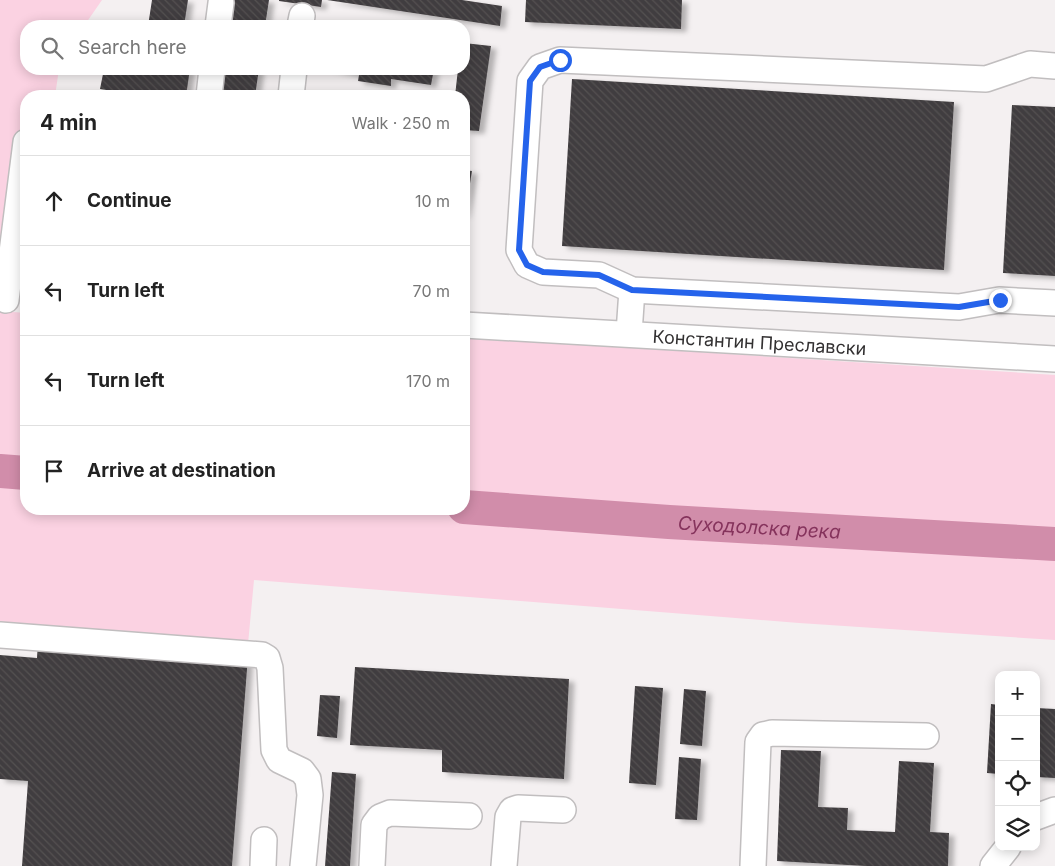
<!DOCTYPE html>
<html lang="en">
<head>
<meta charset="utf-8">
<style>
  body { margin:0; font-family:Inter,sans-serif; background:#f6f6f6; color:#222 }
  .controls { position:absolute; right:15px; bottom:15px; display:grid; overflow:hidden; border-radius:10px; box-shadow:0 2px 12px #0003 }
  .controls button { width:45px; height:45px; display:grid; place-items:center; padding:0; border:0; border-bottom:1px solid #e0e0e0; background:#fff; color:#222; font:25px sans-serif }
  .stop { position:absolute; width:15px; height:15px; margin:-11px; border:4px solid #2563eb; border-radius:50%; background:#fff }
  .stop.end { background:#2563eb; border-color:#fff; box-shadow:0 1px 5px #0008 }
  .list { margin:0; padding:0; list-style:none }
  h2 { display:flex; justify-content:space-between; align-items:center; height:65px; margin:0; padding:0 20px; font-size:21px }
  h2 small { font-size:16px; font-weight:400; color:#767676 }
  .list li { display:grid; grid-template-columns:32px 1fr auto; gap:15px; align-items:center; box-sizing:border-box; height:90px; padding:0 20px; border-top:1px solid #e0e0e0 }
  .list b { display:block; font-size:19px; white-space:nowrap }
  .list em { font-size:16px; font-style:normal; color:#767676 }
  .icon { flex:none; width:28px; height:28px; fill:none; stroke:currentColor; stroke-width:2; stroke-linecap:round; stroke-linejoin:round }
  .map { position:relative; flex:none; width:1055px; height:866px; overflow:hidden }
  .search { position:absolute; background:#fff; box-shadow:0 2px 12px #0003; left:20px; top:20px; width:450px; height:55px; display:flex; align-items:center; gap:12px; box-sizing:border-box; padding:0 18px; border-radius:20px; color:#767676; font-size:19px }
  .panel { position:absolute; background:#fff; box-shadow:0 2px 12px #0003; left:20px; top:90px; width:450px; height:425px; border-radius:20px }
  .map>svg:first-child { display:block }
  .grass { fill:#fbd2e2 }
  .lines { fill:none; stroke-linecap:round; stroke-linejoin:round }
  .river { stroke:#d18daa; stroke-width:34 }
  .building { fill:url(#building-back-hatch); filter:url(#shadow) }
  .minor-casing { stroke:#c1bebf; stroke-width:28 }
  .minor { stroke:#fff; stroke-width:25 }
  .route { stroke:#2563eb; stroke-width:6 }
  .labels { text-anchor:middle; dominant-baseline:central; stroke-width:5; stroke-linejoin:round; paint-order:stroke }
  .street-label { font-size:18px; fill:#323031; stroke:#fff }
  .water-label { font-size:19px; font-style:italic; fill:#85335c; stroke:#fff }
</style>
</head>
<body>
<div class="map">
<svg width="1055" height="866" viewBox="0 0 1055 866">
  <defs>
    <pattern id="building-back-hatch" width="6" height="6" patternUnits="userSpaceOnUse" patternTransform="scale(1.25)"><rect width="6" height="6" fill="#413d3f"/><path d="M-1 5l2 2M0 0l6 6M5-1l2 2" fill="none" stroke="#545152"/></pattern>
    <filter id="shadow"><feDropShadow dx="5.5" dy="3" stdDeviation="2.5" flood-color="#0004"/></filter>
  </defs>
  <rect width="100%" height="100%" fill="#f4f0f1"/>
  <path class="grass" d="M 0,0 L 102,0 L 84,26 L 26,26 L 26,69 L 59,69 L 55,96 L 26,96 L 26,273 L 24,287 L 0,286 Z
    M 0,311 L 26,313 L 26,509 L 464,509 L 464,337 L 1055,375 L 1055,640 L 799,623 L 254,580 L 248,644 L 0,622 Z"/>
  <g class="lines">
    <g class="river">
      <path d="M 0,471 L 26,473"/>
      <path id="s1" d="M 464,507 L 669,522 L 1055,544"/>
    </g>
  </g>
  <path class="building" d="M 152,0 L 188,0 L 184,26 L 148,26 Z
    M 225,0 L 269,0 L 265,26 L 221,26 Z
    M 279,0 L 322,0 L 321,7 L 279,1 Z
    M 327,0 L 462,0 L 502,6 L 500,26 Z
    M 526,0 L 682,0 L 681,29 L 525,22 Z
    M 464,43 L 491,46 L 479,131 L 464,130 L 464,96 L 455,96 L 458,69 L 464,69 Z
    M 104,69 L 190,69 L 186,96 L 143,96 L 100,89 Z
    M 215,69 L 259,69 L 255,96 L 211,96 Z
    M 329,69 L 434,69 L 431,85 L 391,79 L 391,86 L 358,81 L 359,75 Z
    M 572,79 L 954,102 L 944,270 L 562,246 Z
    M 1012,105 L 1055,107 L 1055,276 L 1003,273 Z
    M 464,170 L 472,171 L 465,215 L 464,215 Z
    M 38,640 L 248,656 L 232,866 L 22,866 L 28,781 L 0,779 L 0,655 L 37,658 Z
    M 355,667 L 569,679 L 564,779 L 442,772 L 442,750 L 350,745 Z
    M 635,686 L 663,688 L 656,785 L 629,783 Z
    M 684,689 L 706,691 L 702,746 L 680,744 Z
    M 320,695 L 340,696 L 337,738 L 317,736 Z
    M 991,704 L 999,705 L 999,774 L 987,773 Z
    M 1036,708 L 1055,709 L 1055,778 L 1036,777 Z
    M 781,750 L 821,751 L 818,807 L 848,808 L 847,830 L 895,832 L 899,761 L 934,763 L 930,832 L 949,833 L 948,866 L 866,866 L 777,861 Z
    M 679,757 L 701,759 L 697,820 L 675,819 Z
    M 332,772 L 356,774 L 350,866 L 325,866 Z"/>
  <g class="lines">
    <defs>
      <g id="minor">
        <path d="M 218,26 L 221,3"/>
        <path d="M 300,26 L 302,16"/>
        <path d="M 1055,66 L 1030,64 L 986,79 L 560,60 L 540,67 L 530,81 L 519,250 L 527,265 L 543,272 L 599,275 L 632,290 L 959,307 L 999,300 L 1055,303"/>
        <path d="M 209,96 L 212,69"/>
        <path d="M 291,96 L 294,69"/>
        <path d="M 6,300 L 26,142"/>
        <path id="s2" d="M 464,325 L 1055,359"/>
        <path d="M 629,333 L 632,290"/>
        <path d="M 0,635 L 262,655 L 267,658 L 270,668 L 274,750 L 279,760 L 302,771 L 308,779 L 310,795 L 303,866"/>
        <path d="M 1036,817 L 1055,810"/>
        <path d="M 263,866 L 264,840"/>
        <path d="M 372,866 L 374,825 L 380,817 L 390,813 L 469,816"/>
        <path d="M 504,866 L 508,817 L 512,810 L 518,808 L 563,810"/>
        <path d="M 753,866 L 758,742 L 763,735 L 772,733 L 926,736"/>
        <path d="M 993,866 L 1008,847"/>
      </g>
    </defs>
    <use href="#minor" class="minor-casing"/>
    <use href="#minor" class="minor"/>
  </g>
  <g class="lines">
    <path class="route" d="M 560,60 L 540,67 L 530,81 L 519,250 L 527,265 L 543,272 L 599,275 L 632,290 L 959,307 L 1000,300"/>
  </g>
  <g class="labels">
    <g class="street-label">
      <text stroke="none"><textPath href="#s2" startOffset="296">Константин Преславски</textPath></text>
    </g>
    <g class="water-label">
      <text stroke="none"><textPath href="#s1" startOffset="296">Суходолска река</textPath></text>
    </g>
  </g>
</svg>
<div class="controls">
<button>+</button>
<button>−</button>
<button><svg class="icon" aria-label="locate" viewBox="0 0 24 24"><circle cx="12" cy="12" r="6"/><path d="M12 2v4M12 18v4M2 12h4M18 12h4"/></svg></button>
<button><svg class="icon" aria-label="layers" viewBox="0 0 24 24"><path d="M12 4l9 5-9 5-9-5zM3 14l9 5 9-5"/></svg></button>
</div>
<div class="stop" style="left:560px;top:60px"></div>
<div class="stop end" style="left:1000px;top:300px"></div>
<div class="search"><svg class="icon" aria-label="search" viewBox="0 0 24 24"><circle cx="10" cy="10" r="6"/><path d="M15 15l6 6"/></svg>Search here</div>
<section class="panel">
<h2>4 min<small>Walk · 250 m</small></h2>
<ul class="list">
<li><svg class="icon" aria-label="ahead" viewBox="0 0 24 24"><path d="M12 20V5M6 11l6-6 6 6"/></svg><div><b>Continue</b></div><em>10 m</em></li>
<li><svg class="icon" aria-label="left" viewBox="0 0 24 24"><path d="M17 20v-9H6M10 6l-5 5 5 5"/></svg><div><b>Turn left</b></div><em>70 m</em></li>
<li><svg class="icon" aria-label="left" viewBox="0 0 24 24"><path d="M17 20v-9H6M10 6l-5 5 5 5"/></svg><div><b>Turn left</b></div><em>170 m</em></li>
<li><svg class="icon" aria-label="arrive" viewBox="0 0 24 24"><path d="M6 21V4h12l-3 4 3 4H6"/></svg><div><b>Arrive at destination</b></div></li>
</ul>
</section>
</div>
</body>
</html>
